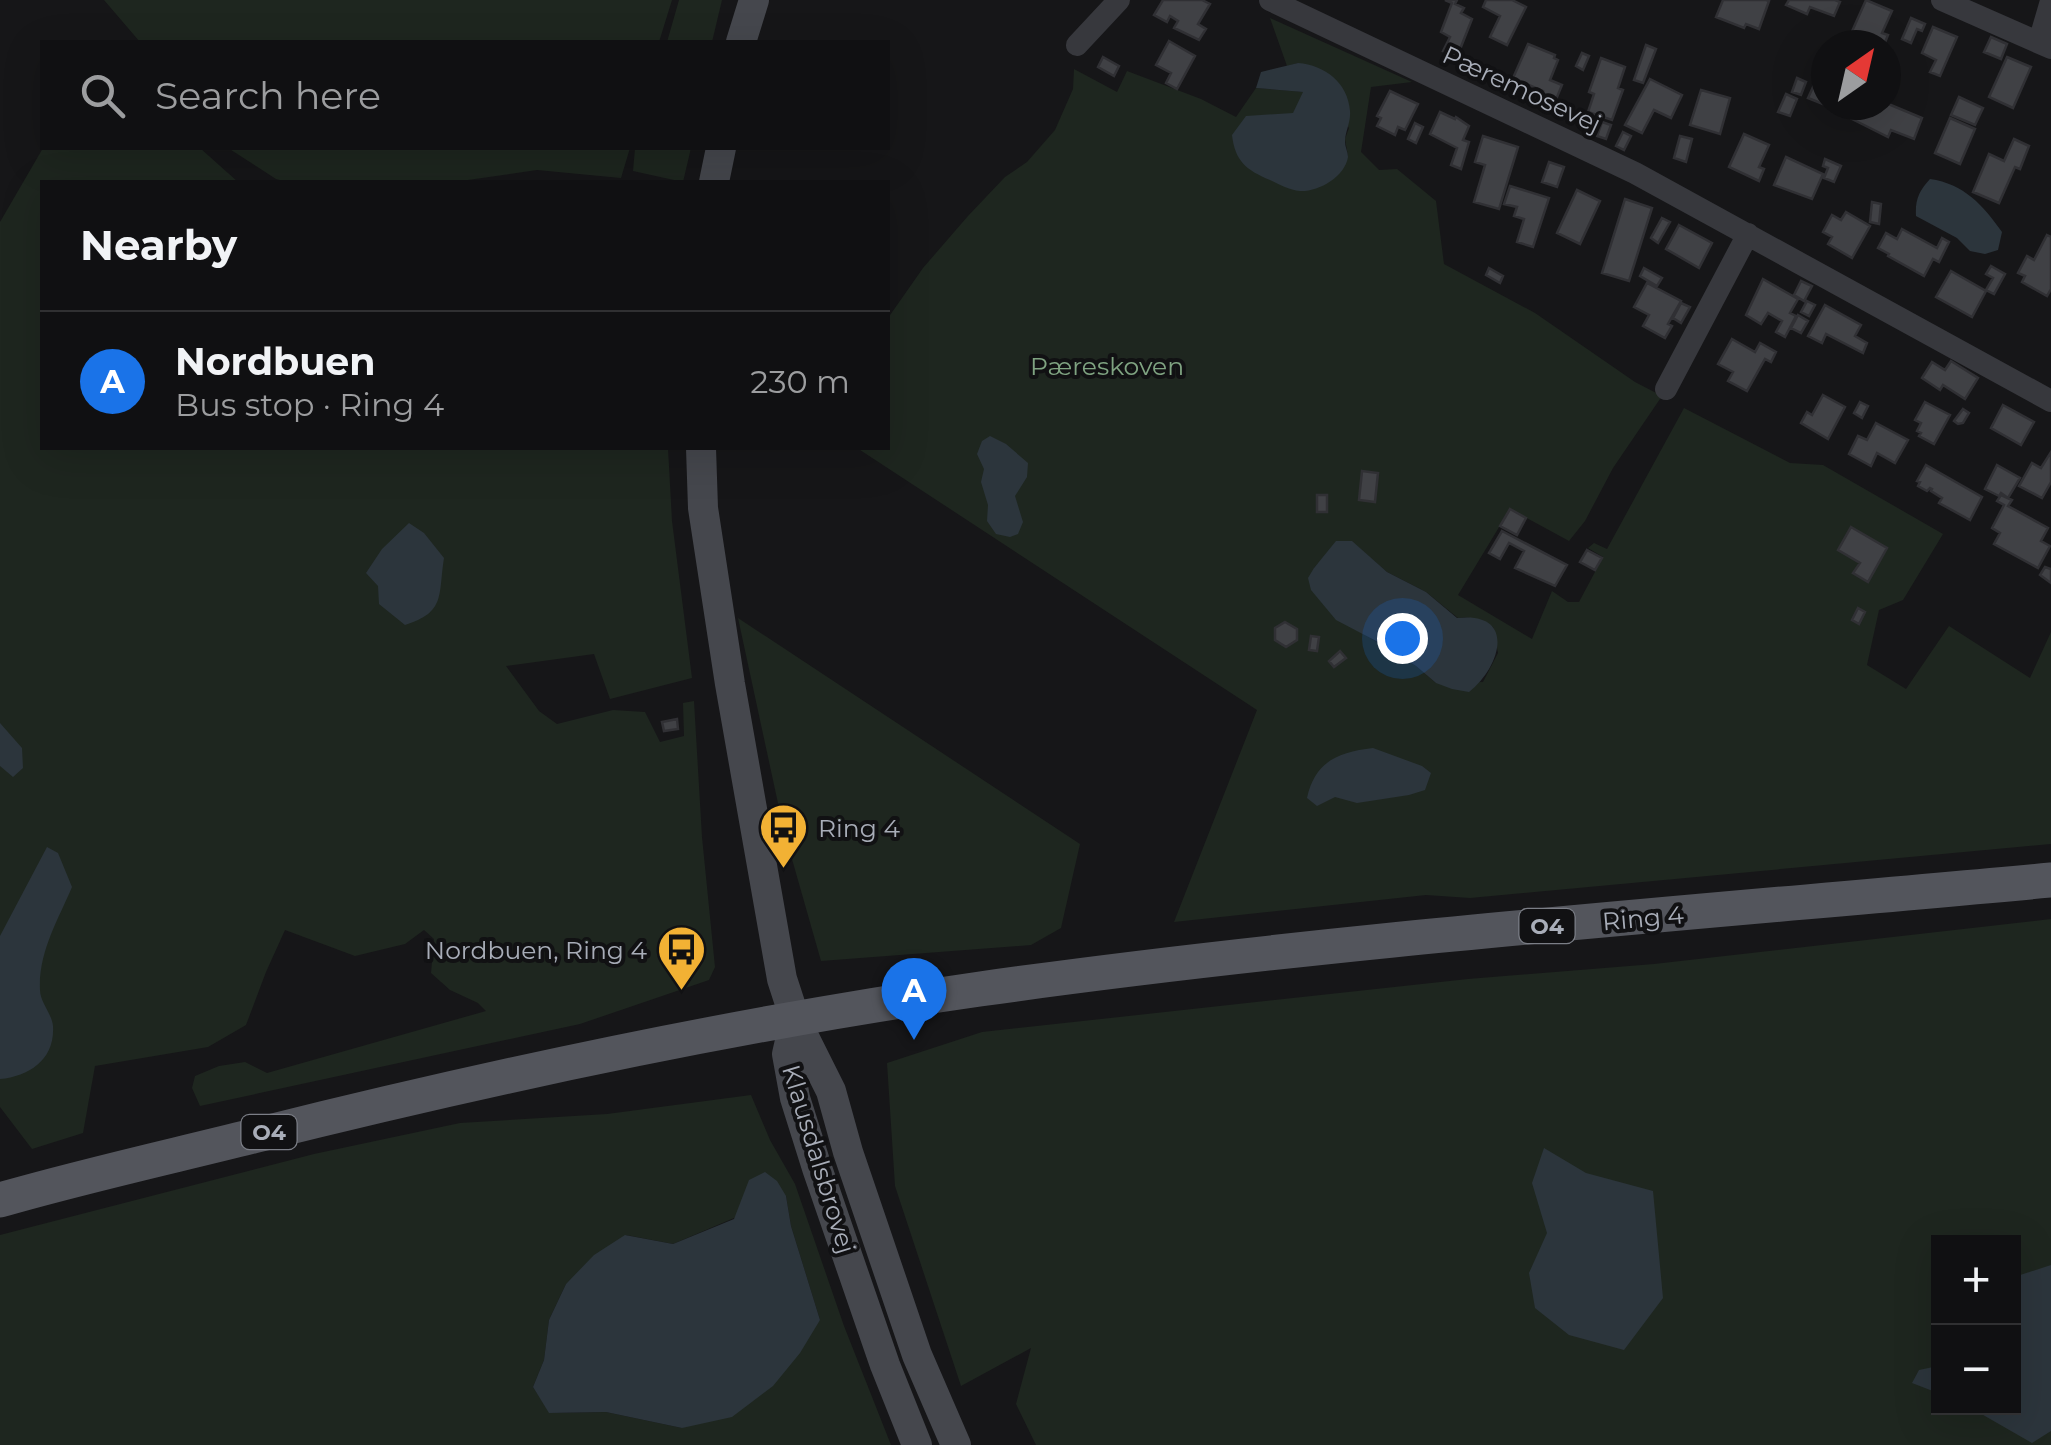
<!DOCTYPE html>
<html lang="en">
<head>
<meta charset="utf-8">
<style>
  body { margin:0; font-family:Montserrat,sans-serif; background:#19191b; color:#f1f3f6 }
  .controls { position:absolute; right:30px; bottom:30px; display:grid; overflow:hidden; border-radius:0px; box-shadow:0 10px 40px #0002 }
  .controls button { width:90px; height:90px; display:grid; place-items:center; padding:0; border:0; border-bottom:2px solid #303032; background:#101012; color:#f1f3f6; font:50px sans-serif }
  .compass { position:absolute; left:1811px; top:30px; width:90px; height:90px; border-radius:50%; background:#101012; box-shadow:0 10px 40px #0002; rotate:34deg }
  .you { position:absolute; left:1402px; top:638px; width:35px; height:35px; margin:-25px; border:8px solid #fff; border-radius:50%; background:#1a73e8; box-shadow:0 0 0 15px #1a73e833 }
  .badge { display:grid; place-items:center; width:65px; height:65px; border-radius:50%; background:#1a73e8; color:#fff; font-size:32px; font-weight:700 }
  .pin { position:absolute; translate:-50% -82px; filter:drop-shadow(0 2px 5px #0008) }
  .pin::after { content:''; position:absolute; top:52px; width:35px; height:30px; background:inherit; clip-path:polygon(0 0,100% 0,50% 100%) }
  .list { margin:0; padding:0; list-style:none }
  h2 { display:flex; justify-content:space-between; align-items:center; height:130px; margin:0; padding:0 40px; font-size:42px }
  h2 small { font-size:32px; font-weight:400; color:#9c9d9f }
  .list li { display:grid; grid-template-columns:65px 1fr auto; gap:30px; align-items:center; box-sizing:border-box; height:140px; padding:0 40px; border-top:2px solid #303032 }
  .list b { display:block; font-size:38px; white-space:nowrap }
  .list p { margin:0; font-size:32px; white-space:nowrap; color:#9c9d9f }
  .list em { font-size:32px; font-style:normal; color:#9c9d9f }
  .icon { flex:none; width:55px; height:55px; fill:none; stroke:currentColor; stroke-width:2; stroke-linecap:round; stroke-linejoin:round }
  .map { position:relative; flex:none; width:2051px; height:1445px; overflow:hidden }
  .search { position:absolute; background:#101012; box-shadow:0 10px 40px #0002; left:40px; top:40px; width:850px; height:110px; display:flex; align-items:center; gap:25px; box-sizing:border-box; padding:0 35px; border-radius:0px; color:#9c9d9f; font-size:38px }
  .panel { position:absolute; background:#101012; box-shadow:0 10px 40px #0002; left:40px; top:180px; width:850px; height:270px; border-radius:0px }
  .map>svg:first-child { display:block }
  .green { fill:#1e261f; fill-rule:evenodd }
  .water { fill:#2c353c }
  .building { fill:#404145; stroke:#303034; stroke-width:2.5 }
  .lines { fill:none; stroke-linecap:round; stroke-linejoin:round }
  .street { stroke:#37383d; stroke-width:22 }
  .secondary { stroke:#45474d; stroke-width:30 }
  .primary { stroke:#53555c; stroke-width:35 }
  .labels { text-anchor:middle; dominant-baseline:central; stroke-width:8; stroke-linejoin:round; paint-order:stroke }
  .shield { fill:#111113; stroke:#7b7e86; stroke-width:2.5 }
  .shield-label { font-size:22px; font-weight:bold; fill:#a8adb8 }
  .street-label { font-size:25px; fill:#a8adb8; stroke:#111113 }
  .park-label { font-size:25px; fill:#7fa381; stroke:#111113 }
  .poi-label { font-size:25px; fill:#a8adb8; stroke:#111113; text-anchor:start }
</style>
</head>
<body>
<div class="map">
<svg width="2051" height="1445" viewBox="0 0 2051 1445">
  <rect width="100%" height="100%" fill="#161618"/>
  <path class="green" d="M 104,0 L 672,0 L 659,42 L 140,42 Z
    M 679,0 L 722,0 L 712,42 L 667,42 Z
    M 1270,18 L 1412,82 L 1371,87 L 1361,152 L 1379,170 L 1397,169 L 1436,201 L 1444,264 L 1535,313 L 1635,382 L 1662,396 L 1613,468 L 1585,521 L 1569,541 L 1510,509 L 1458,595 L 1532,639 L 1552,591 L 1568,602 L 1579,602 L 1603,557 L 1588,548 L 1594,543 L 1607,549 L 1684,408 L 1790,463 L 1823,465 L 1943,534 L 1903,600 L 1879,610 L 1867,665 L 1906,689 L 1949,626 L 2030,678 L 2051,632 L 2051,844 L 1470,898 L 1426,895 L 1174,922 L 1257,710 L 857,448 L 888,448 L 888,318 L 923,268 L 968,216 L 1005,177 L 1027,162 L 1055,130 L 1073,89 L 1074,69 L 1117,92 L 1127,71 L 1201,99 L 1236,117 L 1256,88 L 1304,92 L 1293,114 L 1348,156 L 1345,139 L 1349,128 L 1298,63 L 1287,66 ZM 1352,542 L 1387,572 L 1426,592 L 1458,618 C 1472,616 1480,620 1493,627 L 1498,653 L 1483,682 L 1436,683 L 1416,666 L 1357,630 L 1314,568 L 1327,554 Z
    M 43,148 L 200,148 L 238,182 L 42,182 L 42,448 L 668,448 L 672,521 L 692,678 L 610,699 L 594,654 L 506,666 L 539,711 L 557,724 L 613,710 L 645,712 L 660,742 L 684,736 L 683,703 L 694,701 L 702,837 L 715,967 L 709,980 L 580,1024 L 200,1106 L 192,1088 L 195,1076 L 219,1066 L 245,1062 L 267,1073 L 486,1011 L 478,1003 L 450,990 L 431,973 L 434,939 L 424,930 L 405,944 L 355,956 L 285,930 L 266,972 L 246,1025 L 208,1047 L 95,1066 L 83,1133 L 32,1149 L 0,1107 L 0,222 Z
    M 228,148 L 630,148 L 621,178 L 537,170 L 454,182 L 287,182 L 276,179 Z
    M 635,148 L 691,148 L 683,182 L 633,171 Z
    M 738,618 L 1080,844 L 1061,928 L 1031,945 L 821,961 L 784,831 Z
    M 2051,919 L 2051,1445 L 1036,1445 L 1016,1404 L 1031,1348 L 961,1386 L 895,1186 L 887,1063 L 982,1032 L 1468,979 L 1654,964 ZM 1938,1242 L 2014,1242 L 2014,1408 L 1938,1408 Z
    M 751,1095 L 770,1140 L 795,1184 L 844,1326 L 891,1445 L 0,1445 L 0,1235 L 314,1154 L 460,1123 L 607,1114 ZM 786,1196 L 791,1226 L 820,1320 L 682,1428 L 606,1412 L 550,1413 L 533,1387 L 544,1360 L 549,1320 L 566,1284 L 626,1235 L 673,1244 Z"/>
  <path class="water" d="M 1298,63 C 1325,65 1348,83 1350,111 C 1351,122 1345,132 1345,142 C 1345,147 1348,152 1348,157 C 1345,177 1318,192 1300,191 C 1290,190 1278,184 1270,180 C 1246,170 1235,161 1232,135 L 1246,116 L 1293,113 L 1303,92 L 1256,88 L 1261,72 Z
    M 1930,179 C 1964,184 1983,205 2002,232 L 1998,250 L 1985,254 L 1970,251 L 1957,238 L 1916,216 C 1915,200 1919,191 1930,179 Z
    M 990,436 L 1006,444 L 1028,463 L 1027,477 L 1015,496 L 1023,522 L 1018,534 L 1010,537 L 996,534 L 987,521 L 988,505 L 981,482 L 984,469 L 977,454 L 982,441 Z
    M 409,523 L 424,533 L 444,558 C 438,596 446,612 405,625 L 379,604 L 378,586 L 366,573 L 382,549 Z
    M 1336,541 L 1352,541 L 1387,572 L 1426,592 L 1457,618 C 1517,611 1501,667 1469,692 L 1452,689 L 1436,683 L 1416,666 L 1376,641 L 1336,620 L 1311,590 L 1308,578 L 1314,568 Z
    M 0,723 L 22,748 L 23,768 L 13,777 L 0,766 Z
    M 1373,748 L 1422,766 L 1431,773 L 1425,790 L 1409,795 L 1357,803 L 1335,797 L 1317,806 L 1307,798 C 1315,761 1339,752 1373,748 Z
    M 47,847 L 58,853 L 72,887 C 58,920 38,953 40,990 C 40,1002 52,1014 53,1026 C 55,1059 30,1076 0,1079 L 0,936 Z
    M 1544,1148 L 1586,1173 L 1653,1191 L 1663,1298 L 1624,1350 L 1569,1335 L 1535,1308 L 1529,1273 L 1547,1233 L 1532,1183 Z
    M 765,1172 L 777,1181 L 786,1196 L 791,1226 L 820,1320 L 800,1353 L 773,1386 L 732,1417 L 682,1428 L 606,1412 L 549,1413 L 533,1387 L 544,1360 L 549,1320 L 566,1284 L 594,1255 L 625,1235 L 673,1244 L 734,1219 L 749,1180 Z
    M 2051,1265 L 2051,1431 L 2032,1443 L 1971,1408 L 2014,1408 L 2014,1277 Z
    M 1938,1366 L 1938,1393 L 1912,1383 L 1919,1370 Z"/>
  <path class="building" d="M 1163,0 L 1202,0 L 1210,4 L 1198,24 L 1206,29 L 1199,40 L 1174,28 L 1178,21 L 1170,16 L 1167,22 L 1154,15 Z
    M 1445,0 L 1457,0 L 1455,4 L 1464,8 L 1461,13 L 1472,19 L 1457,57 L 1443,51 L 1450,37 L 1441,32 L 1452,3 Z
    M 1486,0 L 1512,0 L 1526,7 L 1507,45 L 1490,37 L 1500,16 L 1483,7 Z
    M 1723,0 L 1766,0 L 1769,1 L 1759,29 L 1746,24 L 1744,28 L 1716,17 Z
    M 1789,0 L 1835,0 L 1840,2 L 1834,16 L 1810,7 L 1807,14 L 1786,5 Z
    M 1866,0 L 1892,11 L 1882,33 L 1888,35 L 1884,45 L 1865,45 L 1849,38 Z
    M 1911,18 L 1925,24 L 1922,31 L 1917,29 L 1911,43 L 1902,39 Z
    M 1933,27 L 1957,37 L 1940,76 L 1930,72 L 1936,60 L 1922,53 Z
    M 1991,37 L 2007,44 L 2001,59 L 1984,52 Z
    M 1169,41 L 1195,56 L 1177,89 L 1166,83 L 1171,73 L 1156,65 Z
    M 1528,44 L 1555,55 L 1554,58 L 1558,60 L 1550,80 L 1562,85 L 1553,107 L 1538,101 L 1543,91 L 1513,78 Z
    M 1646,45 L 1656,49 L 1643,83 L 1634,80 Z
    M 1582,53 L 1589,56 L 1583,70 L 1576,66 Z
    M 1103,57 L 1119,66 L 1114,76 L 1098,67 Z
    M 2007,57 L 2031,67 L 2013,108 L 1989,97 Z
    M 1601,58 L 1625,67 L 1618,88 L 1623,90 L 1612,120 L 1588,112 L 1594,94 L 1589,92 Z
    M 1819,74 L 1826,77 L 1826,105 L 1849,105 L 1845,113 L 1808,98 Z
    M 1797,78 L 1806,82 L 1801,95 L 1792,92 Z
    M 1650,79 L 1682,95 L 1671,118 L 1654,110 L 1642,133 L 1625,125 Z
    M 1701,90 L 1730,98 L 1720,134 L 1690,125 Z
    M 1390,91 L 1418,104 L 1405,130 L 1398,127 L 1395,135 L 1377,126 L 1381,118 L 1377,116 Z
    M 1786,94 L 1797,99 L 1790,116 L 1778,112 Z
    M 1959,97 L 1983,108 L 1975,125 L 1951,115 Z
    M 1886,103 L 1922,118 L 1914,139 L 1891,130 L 1888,137 L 1850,118 L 1855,105 L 1868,105 L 1875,108 L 1877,105 L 1886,105 Z
    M 1440,112 L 1455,119 L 1456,117 L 1469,126 L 1463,140 L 1469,142 L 1461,169 L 1451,165 L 1457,148 L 1430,134 Z
    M 1950,118 L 1975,129 L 1960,164 L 1935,153 Z
    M 1602,122 L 1611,125 L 1606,139 L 1597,136 Z
    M 1415,123 L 1423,127 L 1416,143 L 1408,139 Z
    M 1623,132 L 1631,136 L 1624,150 L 1616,146 Z
    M 1744,134 L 1769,145 L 1759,167 L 1764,169 L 1759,181 L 1729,167 Z
    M 1483,136 L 1518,147 L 1499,209 L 1474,202 L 1485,165 L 1475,162 Z
    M 1680,136 L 1692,139 L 1686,162 L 1674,158 Z
    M 2014,139 L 2029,146 L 2020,169 L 2015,167 L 1999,203 L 1973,192 L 1989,154 L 2004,161 Z
    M 1786,157 L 1823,174 L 1812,199 L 1774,185 Z
    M 1825,159 L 1841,166 L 1834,182 L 1824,178 L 1828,168 L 1823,166 Z
    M 1549,162 L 1564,167 L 1557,187 L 1542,182 Z
    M 1510,186 L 1549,198 L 1533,247 L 1517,242 L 1524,219 L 1514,216 L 1517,207 L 1504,204 Z
    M 1577,190 L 1600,201 L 1580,244 L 1557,233 Z
    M 1625,199 L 1652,208 L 1629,281 L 1602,273 Z
    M 1872,202 L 1881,204 L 1879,224 L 1870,222 Z
    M 1846,212 L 1870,226 L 1852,258 L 1828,244 L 1832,237 L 1823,232 L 1832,215 L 1841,220 Z
    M 1662,218 L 1670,222 L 1658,243 L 1651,238 Z
    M 1679,225 L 1712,243 L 1699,268 L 1666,249 Z
    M 1902,229 L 1937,248 L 1942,238 L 1949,242 L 1939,262 L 1933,259 L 1924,276 L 1888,256 L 1889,254 L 1878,248 L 1886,233 L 1897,239 Z
    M 2047,235 L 2051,237 L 2051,289 L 2047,296 L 2022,282 L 2025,276 L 2018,273 L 2027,256 L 2034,260 Z
    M 1991,266 L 2005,274 L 1994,294 L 1986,290 L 1993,278 L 1986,274 Z
    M 1489,268 L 1503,276 L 1500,283 L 1486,275 Z
    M 1644,268 L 1662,278 L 1657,286 L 1640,276 Z
    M 1951,271 L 1986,291 L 1972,317 L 1936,297 Z
    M 1763,279 L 1798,299 L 1790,313 L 1796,316 L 1785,337 L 1776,332 L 1782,321 L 1768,313 L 1761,324 L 1746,315 Z
    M 1801,281 L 1812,286 L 1804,301 L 1794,295 Z
    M 1647,283 L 1681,301 L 1668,324 L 1672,326 L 1665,338 L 1643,326 L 1649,315 L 1634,307 Z
    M 1807,301 L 1815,305 L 1809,316 L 1801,312 Z
    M 1681,303 L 1690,307 L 1681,323 L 1673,318 Z
    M 1825,305 L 1861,325 L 1855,336 L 1867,343 L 1863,353 L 1826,334 L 1822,343 L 1808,336 Z
    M 1798,315 L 1808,321 L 1801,333 L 1791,328 Z
    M 1732,339 L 1755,352 L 1760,343 L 1776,352 L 1771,362 L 1765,359 L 1747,391 L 1728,381 L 1733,372 L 1718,364 Z
    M 1951,361 L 1978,378 L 1965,399 L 1943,385 L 1940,390 L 1922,378 L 1932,362 L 1945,370 Z
    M 1823,395 L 1845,407 L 1828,439 L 1801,423 L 1807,412 L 1812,415 Z
    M 1860,402 L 1868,406 L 1862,418 L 1854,413 Z
    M 1925,402 L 1950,415 L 1934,444 L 1919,436 L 1921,433 L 1917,431 L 1921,423 L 1915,420 Z
    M 2003,405 L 2034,422 L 2021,445 L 1991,428 Z
    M 1963,409 L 1969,413 L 1963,423 L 1958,424 L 1954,421 Z
    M 1876,423 L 1908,440 L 1895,463 L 1877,453 L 1871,466 L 1849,454 L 1858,436 L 1867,440 Z
    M 2051,452 L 2051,482 L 2042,498 L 2019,486 L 2032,463 L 2041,468 Z
    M 1926,465 L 1982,497 L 1970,520 L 1939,503 L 1942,498 L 1931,491 L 1932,489 L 1930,488 L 1927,491 L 1918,486 L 1920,482 L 1917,481 Z
    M 1997,465 L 2020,478 L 2008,498 L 2001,493 L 1999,496 L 1985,489 Z
    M 1362,471 L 1378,473 L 1375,502 L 1359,500 Z
    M 1317,495 L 1327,495 L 1327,512 L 1317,512 Z
    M 2001,495 L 2012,500 L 2008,506 L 2048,528 L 2041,541 L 2050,546 L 2038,568 L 1994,544 L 2000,533 L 1992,528 L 2004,505 L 1997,501 Z
    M 1510,509 L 1526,518 L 1517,535 L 1500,526 Z
    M 1851,527 L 1887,548 L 1868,582 L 1853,573 L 1860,563 L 1838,550 Z
    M 1502,531 L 1567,565 L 1555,586 L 1515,568 L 1524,551 L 1509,543 L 1500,559 L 1489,553 Z
    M 1587,550 L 1602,558 L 1595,570 L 1580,562 Z
    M 2045,567 L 2051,569 L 2051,583 L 2040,575 Z
    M 1858,608 L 1865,612 L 1859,624 L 1852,620 Z
    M 1285,622 L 1297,629 L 1297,640 L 1286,647 L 1275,640 L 1275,628 Z
    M 1311,636 L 1319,637 L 1317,651 L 1309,650 Z
    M 1340,651 L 1346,658 L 1334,667 L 1329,661 Z
    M 677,719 L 678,729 L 664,731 L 662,722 Z"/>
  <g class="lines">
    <path class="street" d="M 1270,0 L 1635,173 L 2051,401
      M 1942,0 L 2051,48
      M 2039,42 L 2051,1
      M 1077,45 L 1119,0
      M 1666,389 L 1748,234"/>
    <path class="secondary" d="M 741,42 L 754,0
      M 714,182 L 721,148
      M 701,448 L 703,508 L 730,684 L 782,979 L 795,1019 L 831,1091 L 848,1152 L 917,1355 L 956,1445
      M 795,1019 L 787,1054 L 795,1098 L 817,1168 L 885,1365 L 917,1445"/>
    <path class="primary" d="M 0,1200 C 83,1176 169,1157 253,1136 C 493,1076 735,1024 980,989 C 1335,939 1694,913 2051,880"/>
  </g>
  <defs>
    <symbol id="bus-pin" viewBox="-11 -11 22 30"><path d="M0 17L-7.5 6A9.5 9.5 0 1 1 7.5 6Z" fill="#f2b134" stroke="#111113"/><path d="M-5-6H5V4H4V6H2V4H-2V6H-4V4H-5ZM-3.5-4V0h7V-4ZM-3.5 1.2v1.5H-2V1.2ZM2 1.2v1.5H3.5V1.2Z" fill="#111"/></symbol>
  </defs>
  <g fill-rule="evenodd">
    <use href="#bus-pin" x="756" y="800" width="55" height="75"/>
    <use href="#bus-pin" x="654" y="922" width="55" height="75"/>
  </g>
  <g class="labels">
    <g class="shield">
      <rect x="1519.5" y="909" width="55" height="34" rx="8"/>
      <rect x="241.5" y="1115" width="55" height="34" rx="8"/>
    </g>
    <g class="shield-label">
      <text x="1547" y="926">O4</text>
      <text x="269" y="1132">O4</text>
    </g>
    <g class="street-label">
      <text transform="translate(1522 89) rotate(25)">Pæremosevej</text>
      <text transform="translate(1643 918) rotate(-5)">Ring 4</text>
      <text transform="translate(819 1159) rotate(73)">Klausdalsbrovej</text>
    </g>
    <g class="park-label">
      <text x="1107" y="366">Pæreskoven</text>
    </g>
    <g class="poi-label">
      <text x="818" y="828">Ring 4</text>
      <text x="647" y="950" text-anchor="end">Nordbuen, Ring 4</text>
    </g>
  </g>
</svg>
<div class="controls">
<button>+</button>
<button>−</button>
</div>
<svg class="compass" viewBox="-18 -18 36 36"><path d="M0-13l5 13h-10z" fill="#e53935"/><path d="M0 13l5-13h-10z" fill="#9c9d9f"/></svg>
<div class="you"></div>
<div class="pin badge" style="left:914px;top:1040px">A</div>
<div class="search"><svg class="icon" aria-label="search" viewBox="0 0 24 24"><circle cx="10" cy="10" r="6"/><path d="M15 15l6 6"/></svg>Search here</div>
<section class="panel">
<h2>Nearby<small></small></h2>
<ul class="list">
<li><span class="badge">A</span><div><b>Nordbuen</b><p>Bus stop · Ring 4</p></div><em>230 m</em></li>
</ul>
</section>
</div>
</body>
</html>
